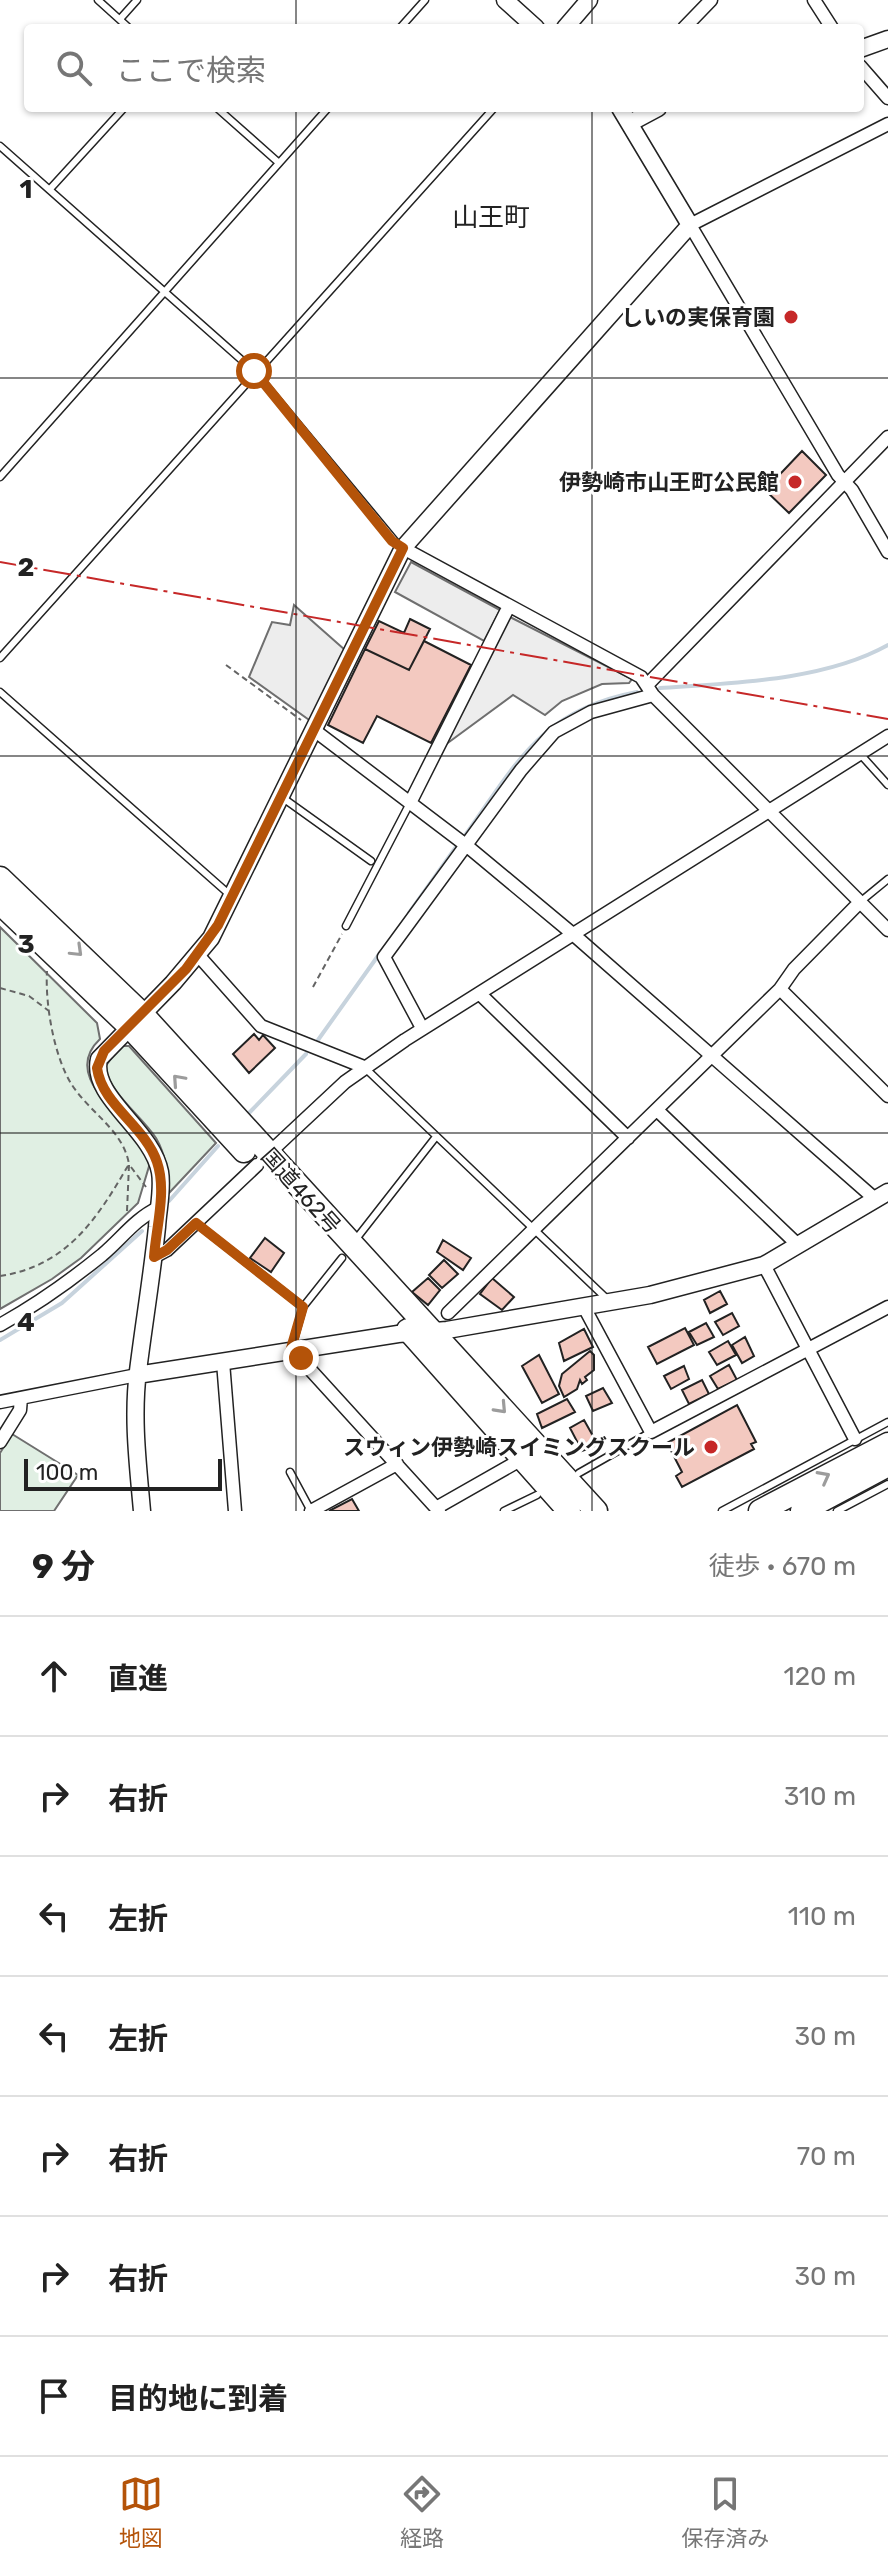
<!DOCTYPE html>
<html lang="ja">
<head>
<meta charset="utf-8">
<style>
  body { margin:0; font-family:Rubik,"Noto Sans JP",sans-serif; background:#f2f2f2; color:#222 }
  .scale { position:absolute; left:24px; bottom:20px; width:198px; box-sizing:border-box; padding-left:8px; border:4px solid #222; border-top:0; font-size:22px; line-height:28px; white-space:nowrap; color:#222; -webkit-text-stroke:6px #fff; paint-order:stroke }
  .stop { position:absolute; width:24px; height:24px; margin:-18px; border:6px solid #b45309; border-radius:50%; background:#fff }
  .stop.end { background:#b45309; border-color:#fff; box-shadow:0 2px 8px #0008 }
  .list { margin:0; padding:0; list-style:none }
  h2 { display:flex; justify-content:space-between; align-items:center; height:104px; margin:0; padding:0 32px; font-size:34px }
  h2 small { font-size:26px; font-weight:400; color:#767676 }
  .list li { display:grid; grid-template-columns:52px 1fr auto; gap:24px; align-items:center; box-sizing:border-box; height:120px; padding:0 32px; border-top:2px solid #e0e0e0 }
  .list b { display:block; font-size:30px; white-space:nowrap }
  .list em { font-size:26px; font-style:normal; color:#767676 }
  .icon { flex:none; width:44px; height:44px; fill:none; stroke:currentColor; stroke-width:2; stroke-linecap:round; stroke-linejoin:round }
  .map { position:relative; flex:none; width:888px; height:1511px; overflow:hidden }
  .search { position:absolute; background:#fff; box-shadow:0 2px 6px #0004; left:24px; right:24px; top:24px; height:88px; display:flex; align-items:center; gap:20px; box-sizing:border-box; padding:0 28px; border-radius:8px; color:#767676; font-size:30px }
  .sheet { height:944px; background:#fff }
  nav { display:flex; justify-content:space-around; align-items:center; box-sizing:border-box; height:112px; border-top:2px solid #e0e0e0; background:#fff; font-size:22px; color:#767676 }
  nav a { display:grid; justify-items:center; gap:4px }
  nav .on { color:#b45309 }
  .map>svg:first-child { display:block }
  .green { fill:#e0efe3; stroke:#6f6f6f; stroke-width:2 }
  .parking { fill:#ededed; stroke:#6f6f6f; stroke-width:2 }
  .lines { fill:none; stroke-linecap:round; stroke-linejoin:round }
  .stream { stroke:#c7d3dd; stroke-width:4 }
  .building { fill:#f3c9c0; stroke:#222; stroke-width:2 }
  .lane-casing { stroke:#222; stroke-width:9 }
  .street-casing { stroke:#222; stroke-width:15 }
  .secondary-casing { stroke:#222; stroke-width:19 }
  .highway-casing { stroke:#222; stroke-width:25 }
  .path { stroke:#646464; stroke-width:2; stroke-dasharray:6 4; stroke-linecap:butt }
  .lane { stroke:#fff; stroke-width:6 }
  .street { stroke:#fff; stroke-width:12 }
  .secondary { stroke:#fff; stroke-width:16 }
  .highway { stroke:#fff; stroke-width:22 }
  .power { stroke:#c62828; stroke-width:2; stroke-dasharray:28 6 4 6; stroke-linecap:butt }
  .oneway { stroke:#9c9c9c }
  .route { stroke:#b45309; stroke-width:10 }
  .grid { fill:none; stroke:#222; stroke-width:2; stroke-opacity:0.55 }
  .poi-dot { fill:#c62828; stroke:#fff; stroke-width:3 }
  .labels { text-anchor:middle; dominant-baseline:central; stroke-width:6; stroke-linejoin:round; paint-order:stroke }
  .poi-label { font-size:22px; font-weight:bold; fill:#222; stroke:#fff; text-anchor:end }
  .street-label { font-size:22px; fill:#222; stroke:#fff }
  .quarter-label { font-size:26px; fill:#222; stroke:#fff }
  .grid-label { font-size:26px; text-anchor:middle; font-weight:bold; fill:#222; stroke:#fff; stroke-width:6; stroke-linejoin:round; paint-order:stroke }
</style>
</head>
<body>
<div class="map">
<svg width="888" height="1511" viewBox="0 0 888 1511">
  <rect width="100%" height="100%" fill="#fff"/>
  <path class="green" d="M 0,927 L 97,1023 L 100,1039 C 64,1073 113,1107 134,1135 C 141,1143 145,1154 150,1163 L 138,1203 L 81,1258 L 52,1279 L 0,1309 Z
    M 120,1046 L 129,1046 L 216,1143 L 169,1193 C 168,1174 166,1155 156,1138 C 140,1114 111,1095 105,1067 Z
    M 12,1434 L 78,1475 L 54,1511 L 0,1511 L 0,1453 Z"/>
  <path class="parking" d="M 411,562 L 500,610 L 484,641 L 395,592 Z
    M 294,605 L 345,650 L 312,722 L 249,677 L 272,622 L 290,625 Z
    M 510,617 L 632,679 L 629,683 L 602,684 L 562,701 L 545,715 L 513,695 L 445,745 Z"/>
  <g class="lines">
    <path class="stream" d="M 660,688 C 732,683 824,681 888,645
      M 466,834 C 518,761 542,710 637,692
      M 409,913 L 456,847
      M 318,1040 L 380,953
      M 249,1113 L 306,1054
      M 169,1201 L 218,1146
      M 0,1340 L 62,1303 L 142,1231"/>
  </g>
  <path class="building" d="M 802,451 L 826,475 L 789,513 L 765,490 Z
    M 410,619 L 430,629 L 409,670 L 365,649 L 379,621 L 404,633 Z
    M 424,641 L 471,665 L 431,743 L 377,716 L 363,743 L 328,725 L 365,649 L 409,670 Z
    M 254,1034 L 259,1040 L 263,1035 L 275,1048 L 249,1073 L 233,1054 Z
    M 265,1238 L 284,1253 L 271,1272 L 250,1258 Z
    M 443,1240 L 471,1258 L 463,1270 L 437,1252 Z
    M 444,1260 L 458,1274 L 442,1288 L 429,1275 Z
    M 428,1278 L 440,1290 L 428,1305 L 412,1292 Z
    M 492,1278 L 514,1297 L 502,1310 L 480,1294 Z
    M 720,1291 L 727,1304 L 710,1313 L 704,1300 Z
    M 732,1313 L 739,1326 L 723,1335 L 715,1322 Z
    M 706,1323 L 714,1337 L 697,1345 L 689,1332 Z
    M 685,1328 L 694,1345 L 657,1364 L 648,1347 Z
    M 584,1329 L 593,1347 L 564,1361 L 559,1343 Z
    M 745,1337 L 754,1356 L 742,1363 L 732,1345 Z
    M 728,1341 L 736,1355 L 717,1365 L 709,1352 Z
    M 590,1351 L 594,1355 L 594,1370 L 585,1377 L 587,1380 L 582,1384 L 580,1380 L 577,1389 L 564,1397 L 559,1386 L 562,1374 Z
    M 539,1355 L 559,1394 L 542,1403 L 522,1366 Z
    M 729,1365 L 737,1380 L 718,1389 L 710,1376 Z
    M 684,1366 L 689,1379 L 671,1389 L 664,1376 Z
    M 702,1380 L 709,1394 L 689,1404 L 682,1390 Z
    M 603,1388 L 612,1403 L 593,1411 L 586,1396 Z
    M 567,1399 L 575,1412 L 542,1428 L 537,1414 Z
    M 737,1405 L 756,1442 L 751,1444 L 754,1449 L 682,1487 L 676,1476 L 682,1472 L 667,1443 Z
    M 584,1420 L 598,1445 L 582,1451 L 570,1428 Z
    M 352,1499 L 359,1511 L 329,1511 Z"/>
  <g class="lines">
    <defs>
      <path id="lane" d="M 98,0 L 129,28
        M 120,19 L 137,0
        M 400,28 L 425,0
        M 217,108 L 279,163
        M 0,146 L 254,371 L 400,547
        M 50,189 L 124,108
        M 0,477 L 328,108
        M 0,658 L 494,108
        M 0,692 L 230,895
        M 861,755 L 888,785
        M 283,798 L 371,861
        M 860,902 L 888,879
        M 346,926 L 410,803
        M 364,1067 L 607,1299
        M 196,1223 L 303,1307
        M 356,1239 L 435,1138
        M 291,1350 L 303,1307 L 342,1258
        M 290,1472 L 311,1511
        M 579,1473 L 651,1432
        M 504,1511 L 537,1495
        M 722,1511 L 888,1422
        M 837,1511 L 888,1484"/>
      <path id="street" d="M 814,0 L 832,28
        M 684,28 L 711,0
        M 860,66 L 888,98
        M 888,124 L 690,225 L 838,475 L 852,490 L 888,552
        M 403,548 L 641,677 L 653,695 L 888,930
        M 648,684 L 888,437
        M 314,730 L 467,846 L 574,935 L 875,1199
        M 410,803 L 509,606
        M 198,955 L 261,1026 L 364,1067
        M 780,989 L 888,1096
        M 480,994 L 628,1138
        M 422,1028 L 384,957 L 521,770 L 554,732 L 591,712 L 653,695
        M 657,1110 L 798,1245
        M 268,1154 L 345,1082 L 405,1040 L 888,736
        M 154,1257 L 167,1250 L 257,1165
        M 764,1265 L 855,1439
        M 584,1307 L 651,1432 L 888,1307
        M 448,1313 L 780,989 L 794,969 L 860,902
        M 0,1325 C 36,1305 70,1281 102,1255 C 122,1238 135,1219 158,1208
        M 300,1351 L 306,1365 L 439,1511
        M 223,1362 L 235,1511
        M 0,1402 L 137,1375
        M 0,1442 L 20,1410 L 21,1398
        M 436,1508 L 522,1459
        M 311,1511 L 397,1464"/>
      <path id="secondary" d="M 505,0 L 536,28
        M 565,28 L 589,0
        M 860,49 L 888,39
        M 630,123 L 658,108
        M 137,1375 L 398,1334 L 447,1330 L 650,1295 L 764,1265 L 888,1192
        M 142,1511 C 138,1465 132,1418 138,1371 C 144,1323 152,1275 157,1227 C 158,1209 163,1189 160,1172 C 152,1129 90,1097 99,1059 L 173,983 L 211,938 L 403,548 L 690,225 L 620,108"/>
      <path id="highway" d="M 0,878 L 142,1014 L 596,1511
        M 0,903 L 130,1027 L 244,1151
        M 408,1330 L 569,1511
        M 760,1511 L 888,1444
        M 802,1511 L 888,1465"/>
    </defs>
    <use href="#lane" class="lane-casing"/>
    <use href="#street" class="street-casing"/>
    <use href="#secondary" class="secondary-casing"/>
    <use href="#highway" class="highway-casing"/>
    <path class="path" d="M 226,665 L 301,720
      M 313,987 L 342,934
      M 0,988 L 29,996 L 49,1011
      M 131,1167 L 146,1187
      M 127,1211 L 129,1165
      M 0,1276 C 67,1266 97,1219 129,1164 C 123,1130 91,1114 72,1085 C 54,1057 45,1004 47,971"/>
    <use href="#lane" class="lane"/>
    <use href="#street" class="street"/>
    <use href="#secondary" class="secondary"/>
    <use href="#highway" class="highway"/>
    <path class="power" d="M 0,562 L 888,719"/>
  </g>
  <defs><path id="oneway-chevron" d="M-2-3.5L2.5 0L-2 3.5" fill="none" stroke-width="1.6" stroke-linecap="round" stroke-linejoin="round" transform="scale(2)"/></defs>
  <g class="oneway">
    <use href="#oneway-chevron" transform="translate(77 951) rotate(44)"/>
    <use href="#oneway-chevron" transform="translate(178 1080) rotate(-132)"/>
    <use href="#oneway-chevron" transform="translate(501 1408) rotate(47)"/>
    <use href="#oneway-chevron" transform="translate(824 1477) rotate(-28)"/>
  </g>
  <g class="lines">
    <path class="route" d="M 254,371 L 392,541 L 403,548 L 218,925 L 186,969 L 104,1051 L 97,1068 C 102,1105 145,1126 157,1162 C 167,1191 156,1228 154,1257 L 167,1250 L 196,1223 L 303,1307 L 290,1352 L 300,1351 L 301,1358"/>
  </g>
  <path class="grid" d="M 296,0 L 296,28M 592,0 L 592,28M 296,108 L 296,1511M 592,108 L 592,1511M 0,378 L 888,378M 0,756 L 888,756M 0,1133 L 888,1133"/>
  <g class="poi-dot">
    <circle cx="791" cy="317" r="8"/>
    <circle cx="795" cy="482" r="8"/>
    <circle cx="711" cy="1447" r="8"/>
  </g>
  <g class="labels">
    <g class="poi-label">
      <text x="775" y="317">しいの実保育園</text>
      <text x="779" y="482">伊勢崎市山王町公民館</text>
      <text x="695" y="1447">スウィン伊勢崎スイミングスクール</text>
    </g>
    <g class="street-label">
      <text transform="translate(301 1191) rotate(48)">国道462号</text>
    </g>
    <g class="quarter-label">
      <text x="491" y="217">山王町</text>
    </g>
  </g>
  <g class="grid-label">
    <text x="26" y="198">1</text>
    <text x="26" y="576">2</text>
    <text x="26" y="953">3</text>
    <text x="26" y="1331">4</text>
  </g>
</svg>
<div class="scale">100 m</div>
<div class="stop" style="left:254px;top:371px"></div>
<div class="stop end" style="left:301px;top:1358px"></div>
<div class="search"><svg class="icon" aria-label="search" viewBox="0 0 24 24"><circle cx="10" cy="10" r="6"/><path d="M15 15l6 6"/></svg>ここで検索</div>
</div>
<section class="sheet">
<h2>9 分<small>徒歩 · 670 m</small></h2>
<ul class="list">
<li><svg class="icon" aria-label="ahead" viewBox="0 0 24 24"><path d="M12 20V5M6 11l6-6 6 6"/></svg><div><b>直進</b></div><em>120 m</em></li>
<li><svg class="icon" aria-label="right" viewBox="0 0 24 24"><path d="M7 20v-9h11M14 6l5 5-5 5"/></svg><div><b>右折</b></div><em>310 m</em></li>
<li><svg class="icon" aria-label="left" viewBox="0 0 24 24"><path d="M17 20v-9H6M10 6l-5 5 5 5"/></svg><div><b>左折</b></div><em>110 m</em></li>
<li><svg class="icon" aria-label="left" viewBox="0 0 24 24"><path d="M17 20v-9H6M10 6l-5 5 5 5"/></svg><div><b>左折</b></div><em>30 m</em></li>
<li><svg class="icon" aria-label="right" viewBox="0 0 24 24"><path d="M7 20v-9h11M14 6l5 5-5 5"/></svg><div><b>右折</b></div><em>70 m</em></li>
<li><svg class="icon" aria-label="right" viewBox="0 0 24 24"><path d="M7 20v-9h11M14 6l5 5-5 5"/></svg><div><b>右折</b></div><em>30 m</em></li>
<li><svg class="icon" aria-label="arrive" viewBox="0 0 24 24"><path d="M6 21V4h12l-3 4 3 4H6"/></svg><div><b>目的地に到着</b></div></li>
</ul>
</section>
<nav>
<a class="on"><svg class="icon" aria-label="map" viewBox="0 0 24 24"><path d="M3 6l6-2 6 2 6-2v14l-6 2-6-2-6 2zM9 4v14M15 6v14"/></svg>地図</a>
<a><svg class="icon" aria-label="directions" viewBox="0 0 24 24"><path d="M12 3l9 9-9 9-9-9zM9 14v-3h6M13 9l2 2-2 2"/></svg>経路</a>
<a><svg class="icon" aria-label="saved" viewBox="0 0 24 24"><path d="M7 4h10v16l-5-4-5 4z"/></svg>保存済み</a>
</nav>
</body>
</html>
